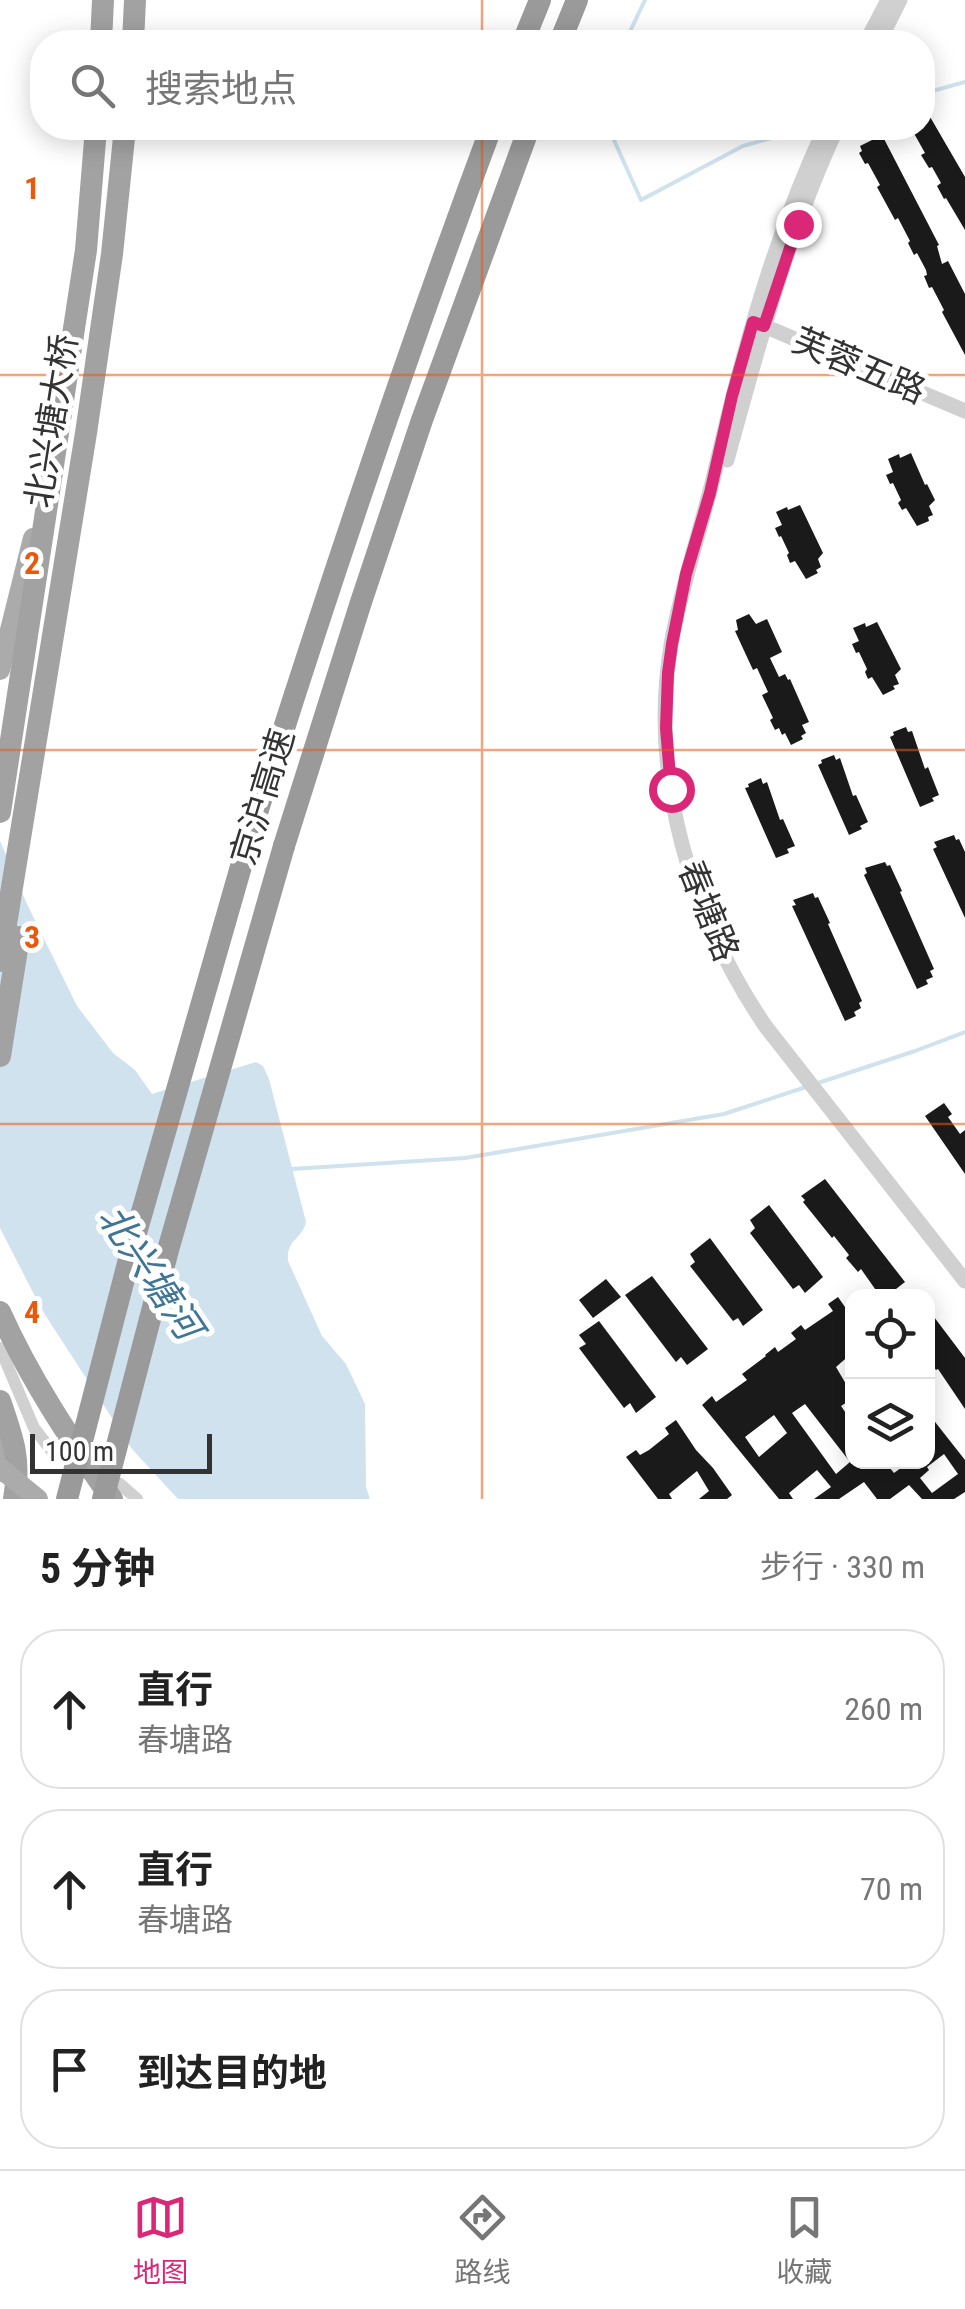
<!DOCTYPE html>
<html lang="zh">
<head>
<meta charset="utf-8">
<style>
  body { margin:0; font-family:"Roboto Condensed","Noto Sans SC",sans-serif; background:#f2f2f2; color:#222 }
  .controls { position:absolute; right:30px; bottom:30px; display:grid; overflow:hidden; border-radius:20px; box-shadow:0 5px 25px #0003 }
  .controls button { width:90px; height:90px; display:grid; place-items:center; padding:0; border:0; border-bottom:2px solid #e0e0e0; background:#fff; color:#222; font:50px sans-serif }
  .scale { position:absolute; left:30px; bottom:25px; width:182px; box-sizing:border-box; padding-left:10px; border:5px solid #333; border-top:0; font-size:28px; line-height:35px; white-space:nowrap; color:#333; -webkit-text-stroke:8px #fff; paint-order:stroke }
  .stop { position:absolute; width:30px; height:30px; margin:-22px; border:8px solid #db2777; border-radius:50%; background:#fff }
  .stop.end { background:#db2777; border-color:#fff; box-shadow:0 2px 10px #0008 }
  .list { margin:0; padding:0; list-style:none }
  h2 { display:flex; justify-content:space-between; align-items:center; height:130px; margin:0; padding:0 40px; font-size:42px }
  h2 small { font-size:32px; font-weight:400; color:#767676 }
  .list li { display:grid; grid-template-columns:65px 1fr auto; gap:30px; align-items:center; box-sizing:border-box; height:160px; margin:0 20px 20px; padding:0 20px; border:2px solid #e0e0e0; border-radius:40px }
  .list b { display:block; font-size:38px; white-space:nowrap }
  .list p { margin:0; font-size:32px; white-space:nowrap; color:#767676 }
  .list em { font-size:32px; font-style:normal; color:#767676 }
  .icon { flex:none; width:55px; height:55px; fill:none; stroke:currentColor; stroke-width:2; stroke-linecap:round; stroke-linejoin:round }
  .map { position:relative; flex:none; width:965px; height:1499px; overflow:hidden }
  .search { position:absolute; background:#fff; box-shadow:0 5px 25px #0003; left:30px; right:30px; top:30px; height:110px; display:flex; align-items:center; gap:25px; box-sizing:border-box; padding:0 35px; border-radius:40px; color:#767676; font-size:38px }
  .sheet { height:670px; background:#fff }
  nav { display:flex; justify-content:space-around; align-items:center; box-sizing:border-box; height:140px; border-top:2px solid #e0e0e0; background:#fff; font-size:28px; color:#767676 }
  nav a { display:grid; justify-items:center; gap:5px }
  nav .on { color:#db2777 }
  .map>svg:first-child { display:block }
  .water { fill:#cfe2ee }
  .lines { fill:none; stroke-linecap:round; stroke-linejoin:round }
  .stream { stroke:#cfe2ee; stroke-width:4 }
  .building { fill:#1a1a1a; fill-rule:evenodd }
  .minor { stroke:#d0d0d0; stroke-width:12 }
  .tertiary { stroke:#d0d0d0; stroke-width:15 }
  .primary { stroke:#ababab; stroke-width:20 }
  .trunk { stroke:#a2a2a2; stroke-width:22 }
  .motorway { stroke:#9a9a9a; stroke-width:22 }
  .primary-bridge { stroke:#ababab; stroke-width:20 }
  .trunk-bridge { stroke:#a2a2a2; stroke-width:22 }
  .motorway-bridge { stroke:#9a9a9a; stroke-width:22 }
  .route { stroke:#db2777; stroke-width:12 }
  .grid { fill:none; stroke:#e8590c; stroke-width:2.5; stroke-opacity:0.55 }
  .labels { text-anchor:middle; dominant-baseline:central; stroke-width:10; stroke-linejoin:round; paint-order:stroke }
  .street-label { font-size:35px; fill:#333; stroke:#fff }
  .water-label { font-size:38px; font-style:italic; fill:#3f7597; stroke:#fff }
  .grid-label { font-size:32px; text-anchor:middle; font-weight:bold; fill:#e8590c; stroke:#fff; stroke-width:10; stroke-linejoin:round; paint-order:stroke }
</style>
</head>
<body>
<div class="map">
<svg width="965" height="1499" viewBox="0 0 965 1499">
  <rect width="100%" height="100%" fill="#fff"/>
  <path class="water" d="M 0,841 L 27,904 L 77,1006 L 113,1053 L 135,1070 L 152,1094 L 256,1062 L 263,1066 L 269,1079 L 306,1222 C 302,1240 286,1239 288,1261 L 322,1336 L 346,1364 L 365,1404 L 366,1487 L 370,1499 L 178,1499 L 132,1449 L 42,1310 L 0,1228 Z"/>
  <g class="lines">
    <path class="stream" d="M 625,42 L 645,0
      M 922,94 L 965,82
      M 614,128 L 613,138 L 641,200 L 743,146 L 806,128
      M 818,1083 L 915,1051 L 965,1032
      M 292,1169 L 465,1158 L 724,1114 L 809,1086"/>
  </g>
  <path class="building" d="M 922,103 L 965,177 L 965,230 L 946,198 L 944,199 L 937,186 L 941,183 L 932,167 L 929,168 L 921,155 L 925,153 L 911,128 L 922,128 Z
    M 882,135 L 939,245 L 937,246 L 942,264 L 948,261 L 965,294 L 965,355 L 942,312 L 944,310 L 932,287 L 929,288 L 924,276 L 927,275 L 926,270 L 917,253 L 914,255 L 908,243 L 910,241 L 898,218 L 895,220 L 877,187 L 880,185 L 868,163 L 865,164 L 859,153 L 862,151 L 860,146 Z
    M 911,453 L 925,485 L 927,484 L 935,500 L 929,506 L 933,515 L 928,517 L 929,521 L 917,526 L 906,508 L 902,510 L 898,503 L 901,500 L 893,483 L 890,484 L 886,475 L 893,472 L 888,459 L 899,454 L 900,458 Z
    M 800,505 L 823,553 L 818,559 L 821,567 L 816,570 L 818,573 L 806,579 L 795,561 L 790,563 L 787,555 L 789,553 L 781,536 L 779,537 L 775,528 L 782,525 L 776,512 L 787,507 L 788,510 Z
    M 749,614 L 756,624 L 767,619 L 782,652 L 770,658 L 779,677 L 785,674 L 788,680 L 790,679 L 809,722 L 802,725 L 806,733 L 801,736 L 803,739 L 791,745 L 785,733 L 782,735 L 779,728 L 775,730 L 770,720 L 773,718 L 762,695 L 768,692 L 757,668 L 753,670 L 735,631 L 738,630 L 736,620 Z
    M 877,622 L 901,669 L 895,675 L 899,684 L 893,686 L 895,689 L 883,695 L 872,677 L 868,679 L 865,672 L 867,669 L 859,652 L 856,653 L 852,644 L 859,641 L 853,628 L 865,623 L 866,627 Z
    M 906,727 L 908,732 L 912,731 L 925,769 L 928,767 L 939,795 L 932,798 L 934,801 L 920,807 L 890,737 L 894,735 L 893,732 Z
    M 834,755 L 836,760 L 840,758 L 853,796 L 856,795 L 868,822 L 860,826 L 862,829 L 849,835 L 818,765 L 822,763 L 821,760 Z
    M 761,778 L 763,784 L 767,782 L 780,820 L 783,819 L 795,846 L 787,849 L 789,853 L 776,858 L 745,788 L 749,787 L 748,784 Z
    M 954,835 L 956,840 L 959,839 L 965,852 L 965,918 L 933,849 L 937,847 L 934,842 Z
    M 885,862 L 887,866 L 890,865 L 902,891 L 900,892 L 934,969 L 930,971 L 933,977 L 926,980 L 928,984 L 917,989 L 864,875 L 867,873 L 865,868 Z
    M 813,893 L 815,898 L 818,897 L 830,923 L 828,924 L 862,1001 L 859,1003 L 861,1008 L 854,1012 L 856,1016 L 845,1021 L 792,906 L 796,905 L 793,900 Z
    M 944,1103 L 952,1114 L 948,1117 L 960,1134 L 965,1130 L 965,1174 L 925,1116 Z
    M 825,1179 L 905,1282 L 887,1296 L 880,1296 L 861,1269 L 858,1272 L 846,1258 L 849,1255 L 834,1236 L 832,1238 L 803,1202 L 805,1200 L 801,1196 Z
    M 769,1205 L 823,1277 L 805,1293 L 799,1285 L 793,1289 L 750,1233 L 755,1228 L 750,1220 Z
    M 710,1238 L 763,1310 L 743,1326 L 738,1318 L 733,1321 L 690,1266 L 695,1262 L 690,1254 Z
    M 652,1276 L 708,1349 L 687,1365 L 681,1357 L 676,1362 L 625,1295 Z
    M 606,1279 L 621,1297 L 593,1318 L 579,1300 Z
    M 838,1297 L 852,1317 L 852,1353 L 836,1367 L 846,1384 L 852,1380 L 852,1399 L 841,1406 L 852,1422 L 852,1462 L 885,1462 L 894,1473 L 909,1462 L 928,1462 L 928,1413 L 965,1460 L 965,1492 L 954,1499 L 922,1499 L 909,1485 L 890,1499 L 877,1499 L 864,1482 L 839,1499 L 814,1499 L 831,1487 L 817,1470 L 789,1493 L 793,1499 L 779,1499 L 702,1405 L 712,1396 L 716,1402 L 747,1380 L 742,1374 L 766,1356 L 765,1355 L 775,1347 L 778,1352 L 796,1339 L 791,1333 L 801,1325 L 805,1330 L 833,1311 L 828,1304 ZM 805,1404 L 850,1462 L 836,1474 L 792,1413 ZM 774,1415 L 787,1433 L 759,1457 L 745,1437 ZM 944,1454 L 958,1474 L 932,1493 L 920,1478 L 929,1470 L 927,1467 Z
    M 928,1309 L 965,1358 L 965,1409 L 938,1369 L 936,1370 L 928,1360 Z
    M 599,1321 L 656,1397 L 636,1413 L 630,1403 L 624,1408 L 579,1348 L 586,1344 L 579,1335 Z
    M 676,1420 L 696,1450 L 713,1468 L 732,1495 L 727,1499 L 699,1499 L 709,1491 L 697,1471 L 669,1494 L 672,1499 L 658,1499 L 626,1457 L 636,1450 L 640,1455 L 649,1450 L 669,1434 L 665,1428 Z"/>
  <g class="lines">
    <path class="minor" d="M 0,1348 L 34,1428 L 51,1450 L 80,1465
      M 107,1478 L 120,1484 L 137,1499"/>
    <path class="tertiary" d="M 866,42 L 888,0
      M 879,42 L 900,0
      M 825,128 C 774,237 741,357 714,475 C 700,532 681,587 671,645 C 649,778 691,917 766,1027 L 965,1281
      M 757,323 L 965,411
      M 727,460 C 758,347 788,233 837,128"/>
    <path class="primary" d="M 0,670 L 33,538
      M 0,1428 L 3,1453 L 0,1472"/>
    <path class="trunk" d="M 101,42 L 103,0
      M 133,42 L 135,0
      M 0,812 L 86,250 L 96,128
      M 0,961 L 86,433 L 112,254 L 125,128
      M 0,1056 L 19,937
      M 0,1401 C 13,1438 21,1460 14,1499"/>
    <path class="motorway" d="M 523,42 L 540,0
      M 560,42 L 577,0
      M 250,835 C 325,597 404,361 491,128
      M 284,846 L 361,602 L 422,420 L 529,128"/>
    <path class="primary-bridge" d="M 0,1468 L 38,1499"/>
    <path class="trunk-bridge" d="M 0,1312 C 30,1379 70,1439 112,1499"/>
    <path class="motorway-bridge" d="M 67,1499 L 134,1240 L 250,835
      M 103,1499 L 168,1250 L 284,846"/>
  </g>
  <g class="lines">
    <path class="route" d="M 671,789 L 666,728 L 668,673 L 672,644 L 686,574 L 710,493 L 732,396 L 753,322 L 764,326 L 798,224"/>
  </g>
  <path class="grid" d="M 482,0 L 482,42M 482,128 L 482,1499M 0,375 L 965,375M 0,750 L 965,750M 0,1124 L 965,1124"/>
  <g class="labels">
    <g class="street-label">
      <text transform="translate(859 366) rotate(23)">芙蓉五路</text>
      <text transform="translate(52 421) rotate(-81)">北兴塘大桥</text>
      <text transform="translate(263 797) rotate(-73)">京沪高速</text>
      <text transform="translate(708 911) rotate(68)">春塘路</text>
    </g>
    <g class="water-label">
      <text transform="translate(150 1272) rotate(56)">北兴塘河</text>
    </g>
  </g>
  <g class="grid-label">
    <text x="32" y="199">1</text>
    <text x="32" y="574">2</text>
    <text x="32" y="948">3</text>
    <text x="32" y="1323">4</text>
  </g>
</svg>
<div class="controls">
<button><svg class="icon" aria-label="locate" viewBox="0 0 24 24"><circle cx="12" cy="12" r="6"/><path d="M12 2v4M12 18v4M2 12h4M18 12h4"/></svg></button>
<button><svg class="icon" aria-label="layers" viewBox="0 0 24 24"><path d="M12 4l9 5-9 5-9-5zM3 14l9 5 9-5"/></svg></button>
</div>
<div class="scale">100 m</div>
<div class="stop" style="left:671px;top:789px"></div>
<div class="stop end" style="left:798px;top:224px"></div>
<div class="search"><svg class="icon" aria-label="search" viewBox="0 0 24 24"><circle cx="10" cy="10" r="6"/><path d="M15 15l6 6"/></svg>搜索地点</div>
</div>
<section class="sheet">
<h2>5 分钟<small>步行 · 330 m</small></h2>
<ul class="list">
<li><svg class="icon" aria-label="ahead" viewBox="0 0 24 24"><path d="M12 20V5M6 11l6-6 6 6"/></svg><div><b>直行</b><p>春塘路</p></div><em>260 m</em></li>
<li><svg class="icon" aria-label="ahead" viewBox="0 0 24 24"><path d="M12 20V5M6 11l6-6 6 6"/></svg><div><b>直行</b><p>春塘路</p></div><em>70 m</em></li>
<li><svg class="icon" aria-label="arrive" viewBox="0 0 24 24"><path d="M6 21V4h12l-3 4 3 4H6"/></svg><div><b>到达目的地</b></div></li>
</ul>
</section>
<nav>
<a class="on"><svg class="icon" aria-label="map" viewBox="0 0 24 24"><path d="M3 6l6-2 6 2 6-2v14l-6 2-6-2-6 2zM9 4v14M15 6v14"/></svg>地图</a>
<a><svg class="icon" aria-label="directions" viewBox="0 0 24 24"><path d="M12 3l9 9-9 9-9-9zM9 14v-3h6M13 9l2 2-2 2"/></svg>路线</a>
<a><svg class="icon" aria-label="saved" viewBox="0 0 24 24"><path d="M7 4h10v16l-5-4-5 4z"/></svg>收藏</a>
</nav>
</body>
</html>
